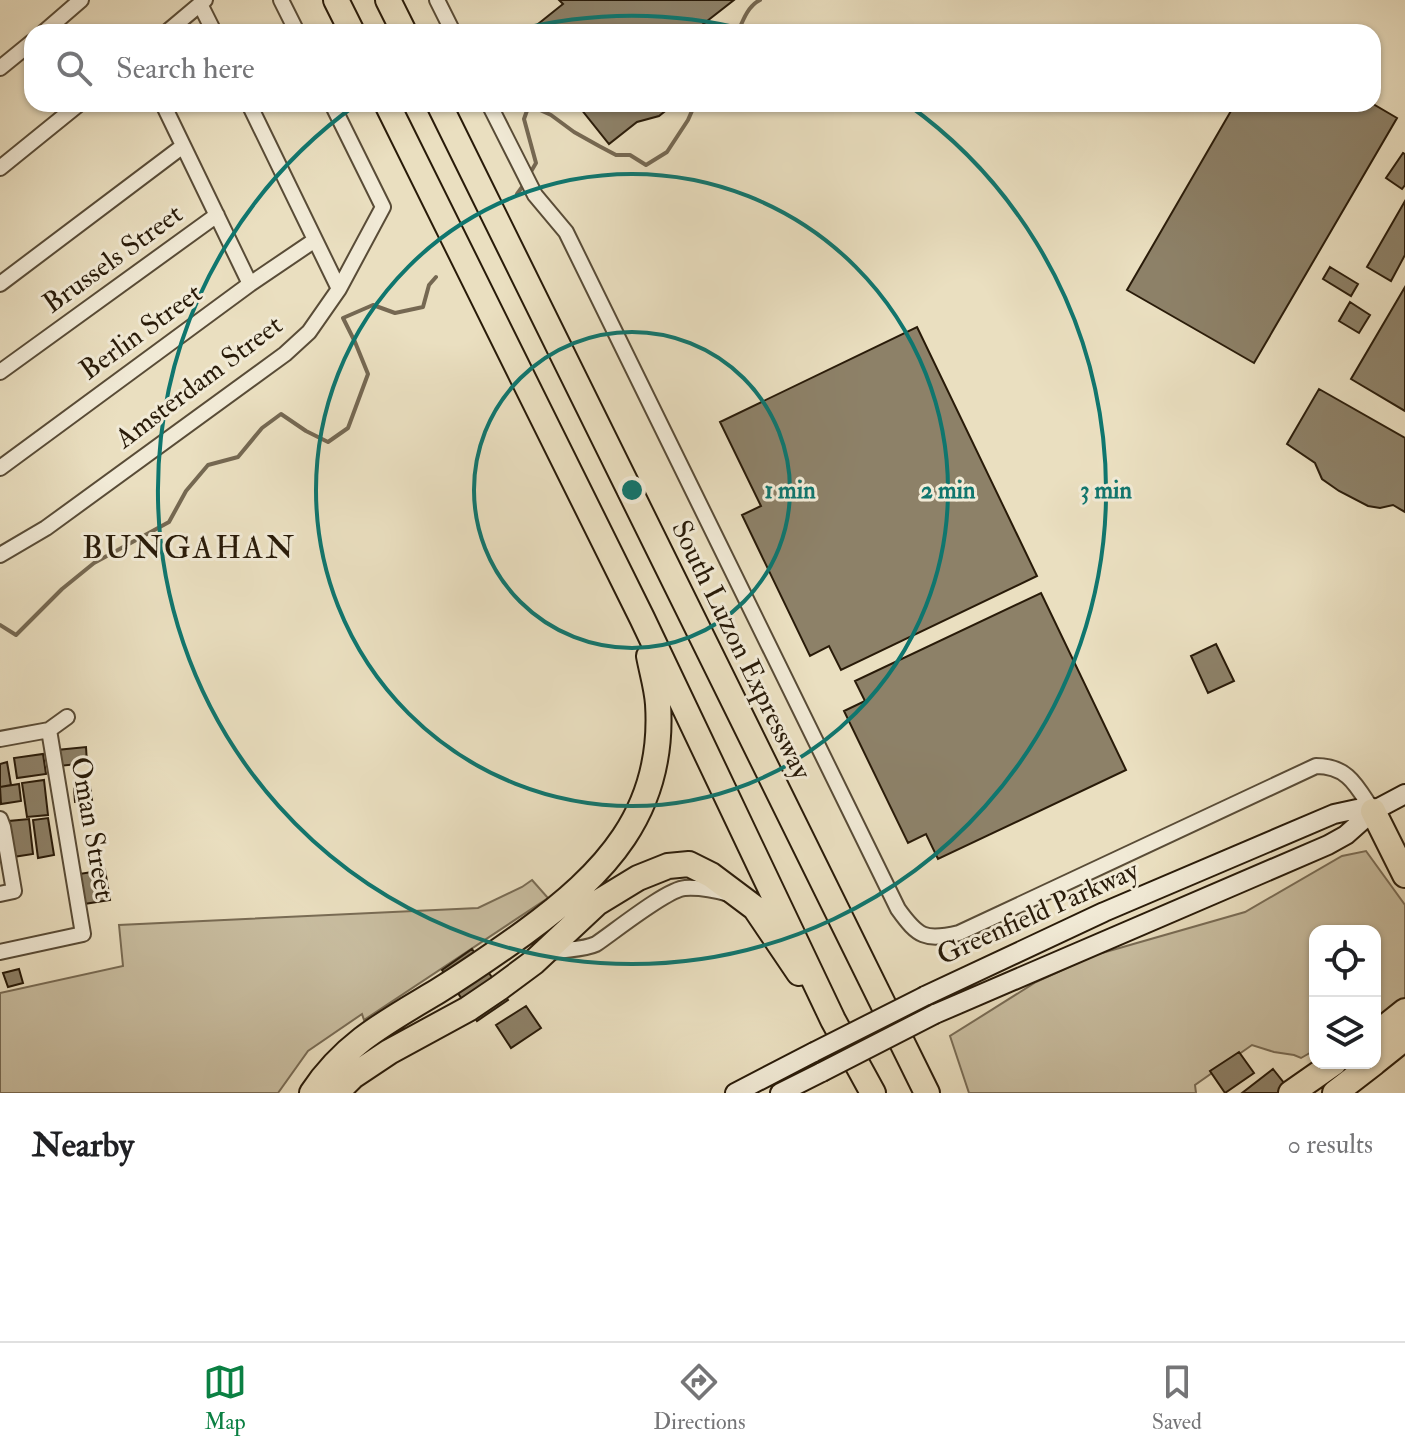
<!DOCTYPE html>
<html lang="en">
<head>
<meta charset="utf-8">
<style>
  body { margin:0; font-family:"IM FELL Double Pica",serif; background:#f6f6f6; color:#202124 }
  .controls { position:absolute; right:24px; bottom:24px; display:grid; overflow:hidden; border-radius:16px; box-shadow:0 2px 6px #0004 }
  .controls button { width:72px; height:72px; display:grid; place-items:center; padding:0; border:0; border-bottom:2px solid #e0e0e0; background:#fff; color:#202124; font:40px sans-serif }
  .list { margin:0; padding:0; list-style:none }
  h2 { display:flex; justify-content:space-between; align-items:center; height:104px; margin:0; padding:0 32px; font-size:34px }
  h2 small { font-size:26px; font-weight:400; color:#757577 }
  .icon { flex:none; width:44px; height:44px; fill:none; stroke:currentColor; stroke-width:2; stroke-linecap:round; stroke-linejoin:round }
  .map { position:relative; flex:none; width:1405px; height:1093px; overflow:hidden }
  .search { position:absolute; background:#fff; box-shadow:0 2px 6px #0004; left:24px; right:24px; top:24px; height:88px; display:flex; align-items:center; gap:20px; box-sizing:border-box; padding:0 28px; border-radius:24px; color:#757577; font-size:30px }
  .sheet { height:248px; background:#fff }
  nav { display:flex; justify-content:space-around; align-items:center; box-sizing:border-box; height:112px; border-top:2px solid #e0e0e0; background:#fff; font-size:22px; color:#757577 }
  nav a { display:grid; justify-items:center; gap:4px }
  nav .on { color:#0b8043 }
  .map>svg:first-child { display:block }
  .green { fill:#c9bea1; stroke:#796c55; stroke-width:2 }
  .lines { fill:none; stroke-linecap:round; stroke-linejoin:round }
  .stream { stroke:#756852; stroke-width:4 }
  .building { fill:#8d8168; stroke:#291b09; stroke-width:2 }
  .street-casing { stroke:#594c37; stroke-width:18 }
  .secondary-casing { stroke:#291b09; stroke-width:22 }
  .highway-casing { stroke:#291b09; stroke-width:28 }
  .street { stroke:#f1ead6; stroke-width:14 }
  .secondary { stroke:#f1ead6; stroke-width:18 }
  .highway { stroke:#eadfc0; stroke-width:24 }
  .secondary-bridge-casing { stroke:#291b09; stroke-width:22; stroke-linecap:butt }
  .secondary-bridge { stroke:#f1ead6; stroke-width:18 }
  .ring { fill:none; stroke:#0f766e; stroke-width:4 }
  .labels { text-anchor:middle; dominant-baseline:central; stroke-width:6; stroke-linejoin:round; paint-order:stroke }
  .street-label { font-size:28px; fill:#291b09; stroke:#f1ead6 }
  .quarter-label { font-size:32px; letter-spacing:2px; fill:#291b09; stroke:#f1ead6 }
  .centre { fill:#0f766e; stroke:#f1ead6; stroke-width:4 }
  .ring-label { font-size:24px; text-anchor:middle; font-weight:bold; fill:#0f766e; stroke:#f1ead6; stroke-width:6; stroke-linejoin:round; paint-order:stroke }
</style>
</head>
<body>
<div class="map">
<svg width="1405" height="1093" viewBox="0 0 1405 1093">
  <rect width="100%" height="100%" fill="#eadfc0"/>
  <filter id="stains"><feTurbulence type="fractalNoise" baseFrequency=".0025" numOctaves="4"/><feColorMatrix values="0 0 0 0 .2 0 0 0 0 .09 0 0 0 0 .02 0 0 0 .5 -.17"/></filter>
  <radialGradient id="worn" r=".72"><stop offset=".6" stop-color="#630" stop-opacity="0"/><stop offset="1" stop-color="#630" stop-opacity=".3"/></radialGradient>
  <path class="green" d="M 1366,851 L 1405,905 L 1405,998 C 1398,1007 1386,1012 1375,1017 L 1375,931 L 1315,931 L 1315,1050 L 1301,1058 L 1294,1055 L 1274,1052 L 1252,1045 L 1195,1085 L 1196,1093 L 969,1093 L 950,1036 L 1036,982 L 1095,955 L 1245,912 L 1342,856 Z
    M 532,880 L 548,898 L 364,1020 L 362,1014 L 308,1051 L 278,1093 L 0,1093 L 0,993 L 123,966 L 119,925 L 478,908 L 522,887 Z"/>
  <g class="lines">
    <path class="stream" d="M 704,21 L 715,32
      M 738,32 C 743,20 748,6 760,0
      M 529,175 L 536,163 L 524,119 L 529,105 L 551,115 L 574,132 L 599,146 L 616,155 L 630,155 L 646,165 L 667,152 L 688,120 L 695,104
      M 517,194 L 525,183
      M 0,625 L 16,635 L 62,589 L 94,563 L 169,522 L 186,491 L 208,465 L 238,457 L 262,428 L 281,414 L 306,431 L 328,442 L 348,428 L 368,374 L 355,342 L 343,318 L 373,305 L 395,313 L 423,307 L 429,285 L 436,277"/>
  </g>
  <path class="building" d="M 559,0 L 734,0 L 693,32 L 528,32 L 563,4 Z
    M 577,104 L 674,104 L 659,116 L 637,122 L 609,144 Z
    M 1235,104 L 1373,104 L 1397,118 L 1254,363 L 1127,290 Z
    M 1403,153 L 1405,154 L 1405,185 L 1402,189 L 1386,178 Z
    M 1405,201 L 1405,255 L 1391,281 L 1367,267 Z
    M 1330,267 L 1358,284 L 1351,296 L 1323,279 Z
    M 1405,287 L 1405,411 L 1351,379 Z
    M 1350,302 L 1370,315 L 1359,333 L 1339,321 Z
    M 917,327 L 1037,576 L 841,670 L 829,646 L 810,656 L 742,515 L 761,506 L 720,422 Z
    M 1319,389 L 1405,438 L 1405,512 L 1393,505 L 1380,508 L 1368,506 L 1339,491 L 1322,479 L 1315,463 L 1287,444 Z
    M 1041,593 L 1126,770 L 938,859 L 926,834 L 908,843 L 844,711 L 865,701 L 855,681 Z
    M 1216,644 L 1234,681 L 1208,693 L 1191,656 Z
    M 86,747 L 87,763 L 59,766 L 57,750 Z
    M 43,754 L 46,774 L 17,778 L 14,758 Z
    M 7,762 L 11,785 L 0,787 L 0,764 Z
    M 44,780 L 48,815 L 27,817 L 22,783 Z
    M 19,784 L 21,801 L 1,804 L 0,787 Z
    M 90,786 L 92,800 L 75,802 L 74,788 Z
    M 48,818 L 54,855 L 38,858 L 33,820 Z
    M 29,819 L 33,854 L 13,857 L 9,821 Z
    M 105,870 L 110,900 L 84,904 L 79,874 Z
    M 472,949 L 508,1000 L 477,1021 L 442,970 Z
    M 19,969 L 23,983 L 8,987 L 3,973 Z
    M 526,1006 L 541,1028 L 511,1048 L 496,1025 Z
    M 1239,1052 L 1254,1073 L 1225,1093 L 1210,1071 Z
    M 1273,1069 L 1292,1093 L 1242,1093 Z"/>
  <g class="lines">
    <defs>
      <path id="street" d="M 281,0 L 297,32
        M 437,0 L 453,32
        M 200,4 L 214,32
        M 44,32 L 81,0
        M 167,32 L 205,0
        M 0,68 L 32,42
        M 163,104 L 250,284
        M 249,104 L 339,289
        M 489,104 L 535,195 L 566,232 L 898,909 C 918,937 925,941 959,933 L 1316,766 C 1349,766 1357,787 1373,811
        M 0,168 L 79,104
        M 0,284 L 183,146
        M 0,372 L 217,215
        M 0,468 L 250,284 L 315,240
        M 0,555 L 46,528 L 285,354 L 309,332 L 339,289 L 383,207 L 332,104
        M 0,739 L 49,730 L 67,717
        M 0,819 L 3,827 L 14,891 L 0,894
        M 0,952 L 83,934 L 49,730
        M 548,953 C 564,948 581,951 596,944 C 614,932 667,889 685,888 C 700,887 715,890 729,894"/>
      <path id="secondary" d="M 925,996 L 1104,912 L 1334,814 L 1357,809 L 1373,811
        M 935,1014 L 1328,845 L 1346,835 L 1373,811 L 1405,794
        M 735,1093 L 814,1052
        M 780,1093 L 822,1072"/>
      <path id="highway" d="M 336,0 L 352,32
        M 388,0 L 404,32
        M 387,104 L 642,618 L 833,1020 L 873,1093
        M 439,104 L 927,1093
        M 1373,811 L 1405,875
        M 1375,1035 L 1405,1011
        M 1375,1062 L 1405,1038
        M 312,1093 C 345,1043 388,1021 438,991 C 467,973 496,953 524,933 C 605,874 665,812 658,704 C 657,688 652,672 649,656
        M 336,1093 L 353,1076 L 389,1052 L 468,1009 L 499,988 L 534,962 L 597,903 L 638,878 L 668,866 L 689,864 L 711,875 L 755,908 L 799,973
        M 1291,1093 L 1334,1063
        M 1335,1093 L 1374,1063"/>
    </defs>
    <use href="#street" class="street-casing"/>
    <use href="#secondary" class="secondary-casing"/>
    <use href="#highway" class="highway-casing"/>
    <use href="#street" class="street"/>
    <use href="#secondary" class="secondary"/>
    <use href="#highway" class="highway"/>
    <defs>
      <path id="secondary-bridge" d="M 814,1052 L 925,996
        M 822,1072 L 935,1014"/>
    </defs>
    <use href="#secondary-bridge" class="secondary-bridge-casing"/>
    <use href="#secondary-bridge" class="secondary-bridge"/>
  </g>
  <g class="ring">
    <circle cx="632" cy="490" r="158"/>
    <circle cx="632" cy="490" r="316"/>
    <path d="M513 31A474 474 0 0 1 751 31M907 104A474 474 0 1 1 357 104"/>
  </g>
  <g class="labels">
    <g class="street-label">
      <text transform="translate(113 259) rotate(-36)">Brussels Street</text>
      <text transform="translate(141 332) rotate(-36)">Berlin Street</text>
      <text transform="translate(199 382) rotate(-37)">Amsterdam Street</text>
      <text transform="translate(741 650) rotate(64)">South Luzon Expressway</text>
      <text transform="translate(92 828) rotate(80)">Oman Street</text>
      <text transform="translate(1038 913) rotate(-24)">Greenfield Parkway</text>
    </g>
    <g class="quarter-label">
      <text x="189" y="548">BUNGAHAN</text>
    </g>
  </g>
  <circle cx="632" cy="490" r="12" class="centre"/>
  <g class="ring-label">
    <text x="790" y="498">1 min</text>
    <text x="948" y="498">2 min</text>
    <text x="1106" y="498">3 min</text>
  </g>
  <rect width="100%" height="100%" filter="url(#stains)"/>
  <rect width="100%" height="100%" fill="url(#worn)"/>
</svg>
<div class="controls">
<button><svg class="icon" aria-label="locate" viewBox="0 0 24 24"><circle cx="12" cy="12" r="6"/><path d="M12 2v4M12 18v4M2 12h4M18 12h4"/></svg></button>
<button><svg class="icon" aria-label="layers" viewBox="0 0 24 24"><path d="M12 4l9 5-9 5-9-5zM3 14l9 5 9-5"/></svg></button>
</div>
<div class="search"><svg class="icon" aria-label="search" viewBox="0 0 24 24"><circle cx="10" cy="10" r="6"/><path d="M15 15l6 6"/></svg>Search here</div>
</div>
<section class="sheet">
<h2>Nearby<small>0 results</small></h2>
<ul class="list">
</ul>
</section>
<nav>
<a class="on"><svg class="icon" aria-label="map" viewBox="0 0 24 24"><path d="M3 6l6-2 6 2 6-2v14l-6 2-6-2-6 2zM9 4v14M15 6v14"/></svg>Map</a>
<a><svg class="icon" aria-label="directions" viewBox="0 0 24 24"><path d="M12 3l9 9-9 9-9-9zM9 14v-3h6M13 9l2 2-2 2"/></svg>Directions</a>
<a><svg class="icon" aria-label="saved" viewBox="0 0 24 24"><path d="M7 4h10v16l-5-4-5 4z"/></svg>Saved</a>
</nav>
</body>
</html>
